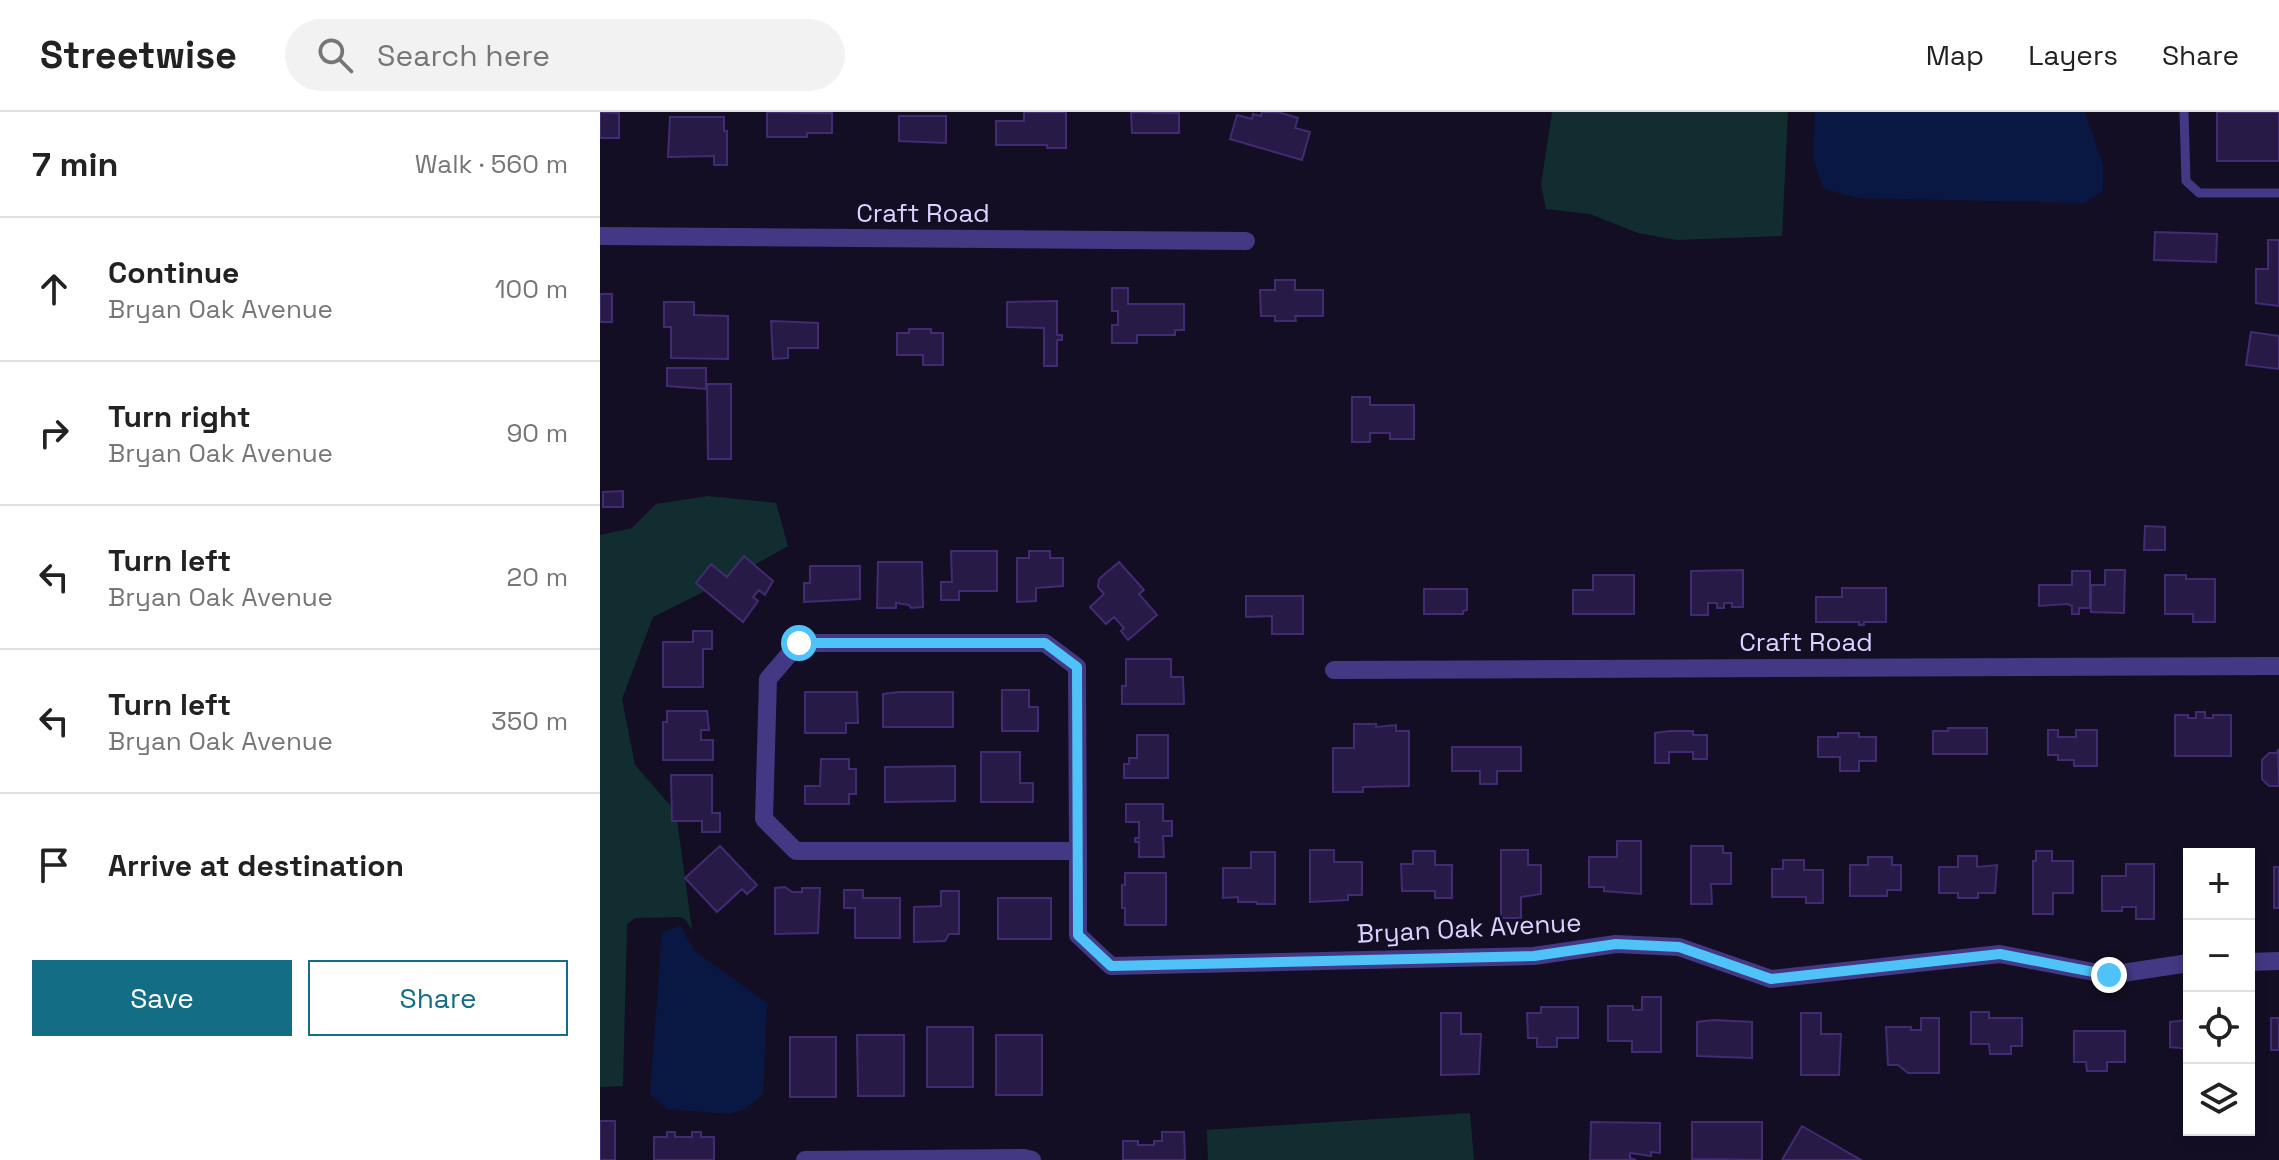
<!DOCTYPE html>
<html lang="en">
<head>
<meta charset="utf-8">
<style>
  body { margin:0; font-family:"Space Grotesk",sans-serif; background:#f2f2f2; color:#222 }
  .controls { position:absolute; right:24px; bottom:24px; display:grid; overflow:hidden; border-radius:0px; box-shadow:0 4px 12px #0003 }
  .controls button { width:72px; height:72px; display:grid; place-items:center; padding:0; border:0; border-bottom:2px solid #e0e0e0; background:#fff; color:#222; font:40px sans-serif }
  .stop { position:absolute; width:24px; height:24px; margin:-18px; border:6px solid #4fc3f7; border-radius:50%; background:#fff }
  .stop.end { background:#4fc3f7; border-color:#fff; box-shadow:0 2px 8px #0008 }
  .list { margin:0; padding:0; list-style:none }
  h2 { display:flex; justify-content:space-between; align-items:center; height:104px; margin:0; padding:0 32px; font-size:34px }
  h2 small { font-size:26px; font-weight:400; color:#767676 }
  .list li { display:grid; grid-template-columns:52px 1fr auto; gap:24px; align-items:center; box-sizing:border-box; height:144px; padding:0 32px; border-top:2px solid #e0e0e0 }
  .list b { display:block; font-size:30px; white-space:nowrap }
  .list p { margin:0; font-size:26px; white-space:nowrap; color:#767676 }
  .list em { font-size:26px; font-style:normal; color:#767676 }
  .actions { display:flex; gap:16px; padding:24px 32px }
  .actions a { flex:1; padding:18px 0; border:2px solid #136d85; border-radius:0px; text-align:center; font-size:28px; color:#136d85 }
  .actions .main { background:#136d85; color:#fff }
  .icon { flex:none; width:44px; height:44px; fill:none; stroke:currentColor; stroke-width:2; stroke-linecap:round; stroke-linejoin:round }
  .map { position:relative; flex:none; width:1679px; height:1048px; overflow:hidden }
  header { display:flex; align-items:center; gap:48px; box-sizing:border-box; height:112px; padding:0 40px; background:#fff; border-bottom:2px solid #e0e0e0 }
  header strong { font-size:38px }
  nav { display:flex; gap:44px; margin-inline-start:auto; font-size:28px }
  .search { width:560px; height:72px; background:#f2f2f2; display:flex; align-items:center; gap:20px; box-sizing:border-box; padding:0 28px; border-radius:44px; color:#767676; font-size:30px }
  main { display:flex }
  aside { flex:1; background:#fff }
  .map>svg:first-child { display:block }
  .green { fill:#112d2f }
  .water { fill:#091843 }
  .building { fill:#271a46; stroke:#412b72; stroke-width:2 }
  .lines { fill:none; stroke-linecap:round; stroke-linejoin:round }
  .lane { stroke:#433884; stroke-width:9 }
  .street { stroke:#433884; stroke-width:18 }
  .route { stroke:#4fc3f7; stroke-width:10 }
  .labels { text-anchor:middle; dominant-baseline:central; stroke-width:6; stroke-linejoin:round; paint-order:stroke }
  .street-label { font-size:26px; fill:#dcd2ff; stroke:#140e25 }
</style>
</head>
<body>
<header>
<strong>Streetwise</strong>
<div class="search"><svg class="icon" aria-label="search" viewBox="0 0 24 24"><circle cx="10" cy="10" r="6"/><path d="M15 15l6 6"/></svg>Search here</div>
<nav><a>Map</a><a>Layers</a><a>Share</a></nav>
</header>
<main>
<aside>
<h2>7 min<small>Walk · 560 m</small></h2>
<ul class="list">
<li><svg class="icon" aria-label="ahead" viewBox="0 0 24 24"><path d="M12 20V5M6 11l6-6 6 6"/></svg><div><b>Continue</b><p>Bryan Oak Avenue</p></div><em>100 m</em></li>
<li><svg class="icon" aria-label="right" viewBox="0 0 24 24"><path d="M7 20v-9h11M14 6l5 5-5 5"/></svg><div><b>Turn right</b><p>Bryan Oak Avenue</p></div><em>90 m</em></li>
<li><svg class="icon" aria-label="left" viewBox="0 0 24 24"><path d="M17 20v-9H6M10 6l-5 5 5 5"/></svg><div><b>Turn left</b><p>Bryan Oak Avenue</p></div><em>20 m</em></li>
<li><svg class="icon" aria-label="left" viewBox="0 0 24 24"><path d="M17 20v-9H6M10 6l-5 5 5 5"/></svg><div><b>Turn left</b><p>Bryan Oak Avenue</p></div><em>350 m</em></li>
<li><svg class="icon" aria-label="arrive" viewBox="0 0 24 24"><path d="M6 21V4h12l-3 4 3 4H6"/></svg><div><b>Arrive at destination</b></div></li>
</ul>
<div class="actions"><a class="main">Save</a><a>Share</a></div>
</aside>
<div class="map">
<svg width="1679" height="1048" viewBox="0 0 1679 1048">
  <rect width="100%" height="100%" fill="#140e25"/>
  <path class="green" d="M 952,0 L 1188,0 L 1182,124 L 1077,128 L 1038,121 L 990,102 L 946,97 L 941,73 Z
    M 108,384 L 176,391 L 188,434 L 133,465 L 53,505 L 22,587 L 35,653 L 76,700 L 92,818 L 85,807 L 80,805 L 35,806 L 27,812 L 23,974 L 0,975 L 0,423 L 32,416 L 56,392 Z
    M 870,1001 L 874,1048 L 608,1048 L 607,1018 Z"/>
  <path class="water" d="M 1215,0 L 1485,0 L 1503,53 L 1503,79 L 1484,91 L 1257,86 L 1224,77 L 1213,47 Z
    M 80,814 L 96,840 L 167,891 L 163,982 L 145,997 L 129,1002 L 67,997 L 50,982 L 62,820 Z"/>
  <path class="building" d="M 0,0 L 19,1 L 19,26 L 0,26 Z
    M 167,0 L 232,1 L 232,21 L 207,21 L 207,25 L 167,25 Z
    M 424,0 L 466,0 L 466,36 L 447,36 L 447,33 L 396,33 L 396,9 L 424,9 Z
    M 531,0 L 579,1 L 579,21 L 532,21 Z
    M 662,0 L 678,0 L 698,6 L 695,16 L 710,20 L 702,48 L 630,27 L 637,3 L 652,7 L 653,2 L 661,4 Z
    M 1617,0 L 1679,0 L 1679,49 L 1617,49 Z
    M 299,4 L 346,4 L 346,31 L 299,29 Z
    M 70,5 L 124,5 L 124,19 L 127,19 L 127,53 L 114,53 L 114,44 L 68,45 Z
    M 1555,120 L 1617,122 L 1616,150 L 1554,148 Z
    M 1668,128 L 1679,128 L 1679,194 L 1656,191 L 1656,157 L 1668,157 Z
    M 675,168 L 695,168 L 695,178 L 723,178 L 723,204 L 695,204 L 696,209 L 675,209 L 675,204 L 661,204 L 660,178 L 675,178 Z
    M 512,176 L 528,176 L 528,192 L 584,192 L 584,218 L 575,218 L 575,223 L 537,223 L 537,231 L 512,231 L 512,213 L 518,213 L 518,199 L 512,199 Z
    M 0,182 L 12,182 L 12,210 L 0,210 Z
    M 457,189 L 457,223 L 462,223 L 462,228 L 457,228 L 457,254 L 444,254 L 444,216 L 407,215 L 407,190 Z
    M 64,190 L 94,190 L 94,203 L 128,204 L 128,247 L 71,246 L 71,215 L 64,215 Z
    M 171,209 L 218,211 L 218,236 L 188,236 L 188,246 L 173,247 Z
    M 309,217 L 331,217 L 331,221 L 343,221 L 343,253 L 323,253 L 323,243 L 297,243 L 297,221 L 309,221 Z
    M 1651,220 L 1679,224 L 1679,257 L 1646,253 Z
    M 67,256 L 106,256 L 106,277 L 67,274 Z
    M 107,272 L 131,272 L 131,347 L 108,347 Z
    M 752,285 L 770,285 L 770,293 L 814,293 L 814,327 L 790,327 L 790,321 L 770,321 L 770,330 L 752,330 Z
    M 23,379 L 23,395 L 3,395 L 3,380 Z
    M 1545,414 L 1565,415 L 1565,438 L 1544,438 Z
    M 351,439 L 397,439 L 397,479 L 359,479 L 359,488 L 341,488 L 341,470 L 352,470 Z
    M 429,439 L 450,439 L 450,446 L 463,446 L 463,474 L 436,476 L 436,489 L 417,490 L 417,446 L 429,446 Z
    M 144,444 L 173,469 L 165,483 L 159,478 L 153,485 L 158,489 L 143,510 L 96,471 L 111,452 L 127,465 Z
    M 278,450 L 322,450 L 323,495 L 311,496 L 309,493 L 296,491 L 296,496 L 277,496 Z
    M 519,450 L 544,478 L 539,482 L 557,503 L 528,528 L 521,519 L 524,516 L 514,505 L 506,512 L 490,495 L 504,482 L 498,475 L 499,467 Z
    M 210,454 L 260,454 L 260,487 L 204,490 L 204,471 L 210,471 Z
    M 1143,458 L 1143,495 L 1132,495 L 1132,491 L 1124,491 L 1124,496 L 1117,496 L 1117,491 L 1108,491 L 1108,503 L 1091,503 L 1091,459 Z
    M 1505,458 L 1525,458 L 1524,501 L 1491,500 L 1491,473 L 1505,473 Z
    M 1472,459 L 1490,459 L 1490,496 L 1479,496 L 1479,502 L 1472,502 L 1472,494 L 1467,492 L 1439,494 L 1439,473 L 1472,473 Z
    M 993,463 L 1034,463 L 1034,502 L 973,502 L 973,478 L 993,478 Z
    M 1565,463 L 1586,463 L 1586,467 L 1615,467 L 1615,510 L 1593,510 L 1593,502 L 1565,502 Z
    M 1242,476 L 1286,476 L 1286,510 L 1264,510 L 1264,513 L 1259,513 L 1259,510 L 1216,510 L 1216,485 L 1242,485 Z
    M 824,477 L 867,477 L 867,498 L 863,499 L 863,502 L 824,502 Z
    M 646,484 L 703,484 L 703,522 L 672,522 L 672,504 L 646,505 Z
    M 93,519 L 112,519 L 112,537 L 103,537 L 103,575 L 63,575 L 63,530 L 93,530 Z
    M 526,547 L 571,547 L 571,565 L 583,565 L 584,592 L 522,592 L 522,574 L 526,574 Z
    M 402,578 L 429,578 L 429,595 L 438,595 L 438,619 L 402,619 Z
    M 205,580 L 257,580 L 258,611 L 246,611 L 246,621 L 205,621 Z
    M 299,580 L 353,580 L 353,615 L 283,615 L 283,582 Z
    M 67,599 L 107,599 L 109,618 L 101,618 L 101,628 L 113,628 L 113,648 L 63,648 L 63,610 L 67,610 Z
    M 1596,600 L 1605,600 L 1605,606 L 1613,606 L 1613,603 L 1631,603 L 1631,644 L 1575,644 L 1575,603 L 1588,603 L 1588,606 L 1596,606 Z
    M 754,612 L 776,612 L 776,615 L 796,613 L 796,619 L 809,619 L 809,674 L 763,675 L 763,680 L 733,680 L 733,636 L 754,636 Z
    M 1348,616 L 1387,616 L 1387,642 L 1333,642 L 1333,619 L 1348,619 Z
    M 1448,618 L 1458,618 L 1458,625 L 1476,625 L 1476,618 L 1497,618 L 1497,654 L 1474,654 L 1474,648 L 1458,648 L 1458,643 L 1448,643 Z
    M 1070,619 L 1093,619 L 1093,623 L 1107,623 L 1107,647 L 1093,647 L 1093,640 L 1069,640 L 1069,651 L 1055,651 L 1055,621 Z
    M 1238,621 L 1259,621 L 1259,625 L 1276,625 L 1276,649 L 1259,649 L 1259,659 L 1240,659 L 1240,645 L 1218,645 L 1218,625 L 1238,625 Z
    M 537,623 L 568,623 L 568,666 L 524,666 L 524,652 L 529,652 L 529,646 L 537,646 Z
    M 852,635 L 921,635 L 921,659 L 897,659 L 897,672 L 880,672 L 880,659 L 852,659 Z
    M 1678,637 L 1679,674 L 1669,674 L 1662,667 L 1662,648 L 1669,641 L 1677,641 Z
    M 381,640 L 420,640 L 420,671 L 433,671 L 433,690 L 381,690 Z
    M 221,647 L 249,647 L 249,657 L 256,657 L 256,682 L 249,682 L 249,692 L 205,692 L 205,674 L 220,674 Z
    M 355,654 L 355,689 L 285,690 L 285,655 Z
    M 71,663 L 112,663 L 112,701 L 120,701 L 120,720 L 102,720 L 102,709 L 72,709 Z
    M 526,692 L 563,692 L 563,709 L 572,709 L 572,724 L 563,724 L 564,745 L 539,745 L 539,730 L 535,730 L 535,726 L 539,726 L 539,710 L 526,710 Z
    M 1017,729 L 1041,729 L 1041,782 L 1004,779 L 1004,775 L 989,775 L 989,745 L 1017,745 Z
    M 120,734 L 157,773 L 147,782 L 142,777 L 117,800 L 85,766 Z
    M 1091,734 L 1123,734 L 1123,741 L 1131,741 L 1131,772 L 1111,772 L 1112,792 L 1091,792 Z
    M 710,738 L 734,738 L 734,750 L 762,750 L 762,783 L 748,783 L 748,788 L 710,790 Z
    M 901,738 L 928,738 L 928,753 L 941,753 L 941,782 L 921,785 L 921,806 L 901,806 Z
    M 813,739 L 835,739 L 835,753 L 852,753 L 852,786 L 835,786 L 835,779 L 802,779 L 801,752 L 813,752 Z
    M 1436,739 L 1452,739 L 1452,749 L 1473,749 L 1473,781 L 1453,781 L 1453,802 L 1433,802 L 1433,749 L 1436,749 Z
    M 651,740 L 675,740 L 675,792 L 657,792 L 657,790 L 638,790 L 638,785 L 623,786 L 623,756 L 651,756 Z
    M 1358,744 L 1377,744 L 1377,755 L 1397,753 L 1395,781 L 1378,781 L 1378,786 L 1358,786 L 1358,781 L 1339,781 L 1339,755 L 1358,755 Z
    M 1268,745 L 1292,745 L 1292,753 L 1301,753 L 1301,778 L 1287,778 L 1287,784 L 1250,784 L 1250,753 L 1268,753 Z
    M 1183,748 L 1204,748 L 1204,758 L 1223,758 L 1223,791 L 1206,791 L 1206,785 L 1172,785 L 1172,757 L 1183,757 Z
    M 1526,752 L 1554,752 L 1554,807 L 1536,807 L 1536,795 L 1522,795 L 1522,799 L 1502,799 L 1502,764 L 1526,764 Z
    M 1674,755 L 1679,755 L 1679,796 L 1674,796 Z
    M 525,761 L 566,761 L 566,813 L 525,813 L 525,796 L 522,796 L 522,773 L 525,773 Z
    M 185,775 L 192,780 L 202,780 L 202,776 L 220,776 L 218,821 L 175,822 L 175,776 Z
    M 244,778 L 263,778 L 263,786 L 300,786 L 300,826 L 255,826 L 255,796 L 244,796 Z
    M 341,779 L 359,779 L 359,822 L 349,822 L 345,829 L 314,830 L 314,795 L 341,794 Z
    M 398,786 L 451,786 L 451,827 L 398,827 Z
    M 1042,885 L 1061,885 L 1061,940 L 1032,940 L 1032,929 L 1008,929 L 1008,894 L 1033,894 L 1033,898 L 1042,898 Z
    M 941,895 L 978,895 L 978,926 L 957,926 L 957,935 L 937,935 L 937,926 L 928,926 L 927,901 L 941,901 Z
    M 1371,900 L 1389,900 L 1389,906 L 1422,906 L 1422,934 L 1411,934 L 1411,942 L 1390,942 L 1389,932 L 1371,932 Z
    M 841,901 L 861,901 L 861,922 L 881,922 L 879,962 L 841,963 Z
    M 1201,901 L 1221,901 L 1221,922 L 1241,922 L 1239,963 L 1201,963 Z
    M 1321,906 L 1339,906 L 1339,961 L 1308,961 L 1298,953 L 1288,953 L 1286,915 L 1311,915 L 1311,918 L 1321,918 Z
    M 1671,906 L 1679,906 L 1679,938 L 1671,938 Z
    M 1114,908 L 1152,910 L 1152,946 L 1097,944 L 1097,910 Z
    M 1587,908 L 1589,937 L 1570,935 L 1570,910 Z
    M 327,915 L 373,915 L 373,975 L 327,975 Z
    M 1474,919 L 1525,919 L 1525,950 L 1507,950 L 1507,959 L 1487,959 L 1486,950 L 1474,950 Z
    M 257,923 L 304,923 L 304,984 L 258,984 Z
    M 396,923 L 442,923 L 442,983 L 396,983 Z
    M 190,925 L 236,925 L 236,985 L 190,985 Z
    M 0,1009 L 15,1009 L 15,1048 L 0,1048 Z
    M 991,1010 L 1060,1011 L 1060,1041 L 1051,1040 L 1051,1044 L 1030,1041 L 1030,1046 L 1036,1048 L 990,1048 Z
    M 1092,1010 L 1162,1010 L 1162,1048 L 1092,1047 Z
    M 1202,1014 L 1261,1048 L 1182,1048 Z
    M 67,1020 L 75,1020 L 75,1025 L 92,1025 L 92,1020 L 101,1020 L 101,1025 L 114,1025 L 114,1048 L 54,1048 L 54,1025 L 67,1025 Z
    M 562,1020 L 584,1020 L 585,1048 L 523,1048 L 523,1029 L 538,1029 L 538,1033 L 554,1033 L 554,1029 L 562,1029 Z"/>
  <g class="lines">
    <path class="lane" d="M 1584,0 L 1586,69 L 1599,81 L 1679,81"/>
    <path class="street" d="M 0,124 L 646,129
      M 199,531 L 445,531 L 477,555 L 478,739 L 196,739 L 164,707 L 168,567 Z
      M 734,558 L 1679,554
      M 478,739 L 478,823 L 511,854 L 934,844 L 1016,832 L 1079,835 L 1171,867 L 1400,842 L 1509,863 L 1589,851
      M 1649,850 L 1679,849
      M 205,1048 L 424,1046 L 432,1048"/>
  </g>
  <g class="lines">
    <path class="route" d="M 199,531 L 445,531 L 477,555 L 478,823 L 511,854 L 934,844 L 1016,832 L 1079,835 L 1171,867 L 1400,842 L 1509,863"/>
  </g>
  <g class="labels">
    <g class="street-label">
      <text x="323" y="101">Craft Road</text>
      <text x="1206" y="530">Craft Road</text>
      <text transform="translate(869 816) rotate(-3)">Bryan Oak Avenue</text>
    </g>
  </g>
</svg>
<div class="controls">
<button>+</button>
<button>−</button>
<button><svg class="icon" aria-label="locate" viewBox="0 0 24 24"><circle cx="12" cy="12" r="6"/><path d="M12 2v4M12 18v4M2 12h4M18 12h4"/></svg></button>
<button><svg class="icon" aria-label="layers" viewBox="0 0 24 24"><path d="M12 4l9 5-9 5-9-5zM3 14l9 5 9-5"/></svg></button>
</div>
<div class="stop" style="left:199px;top:531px"></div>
<div class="stop end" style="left:1509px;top:863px"></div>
</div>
</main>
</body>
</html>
